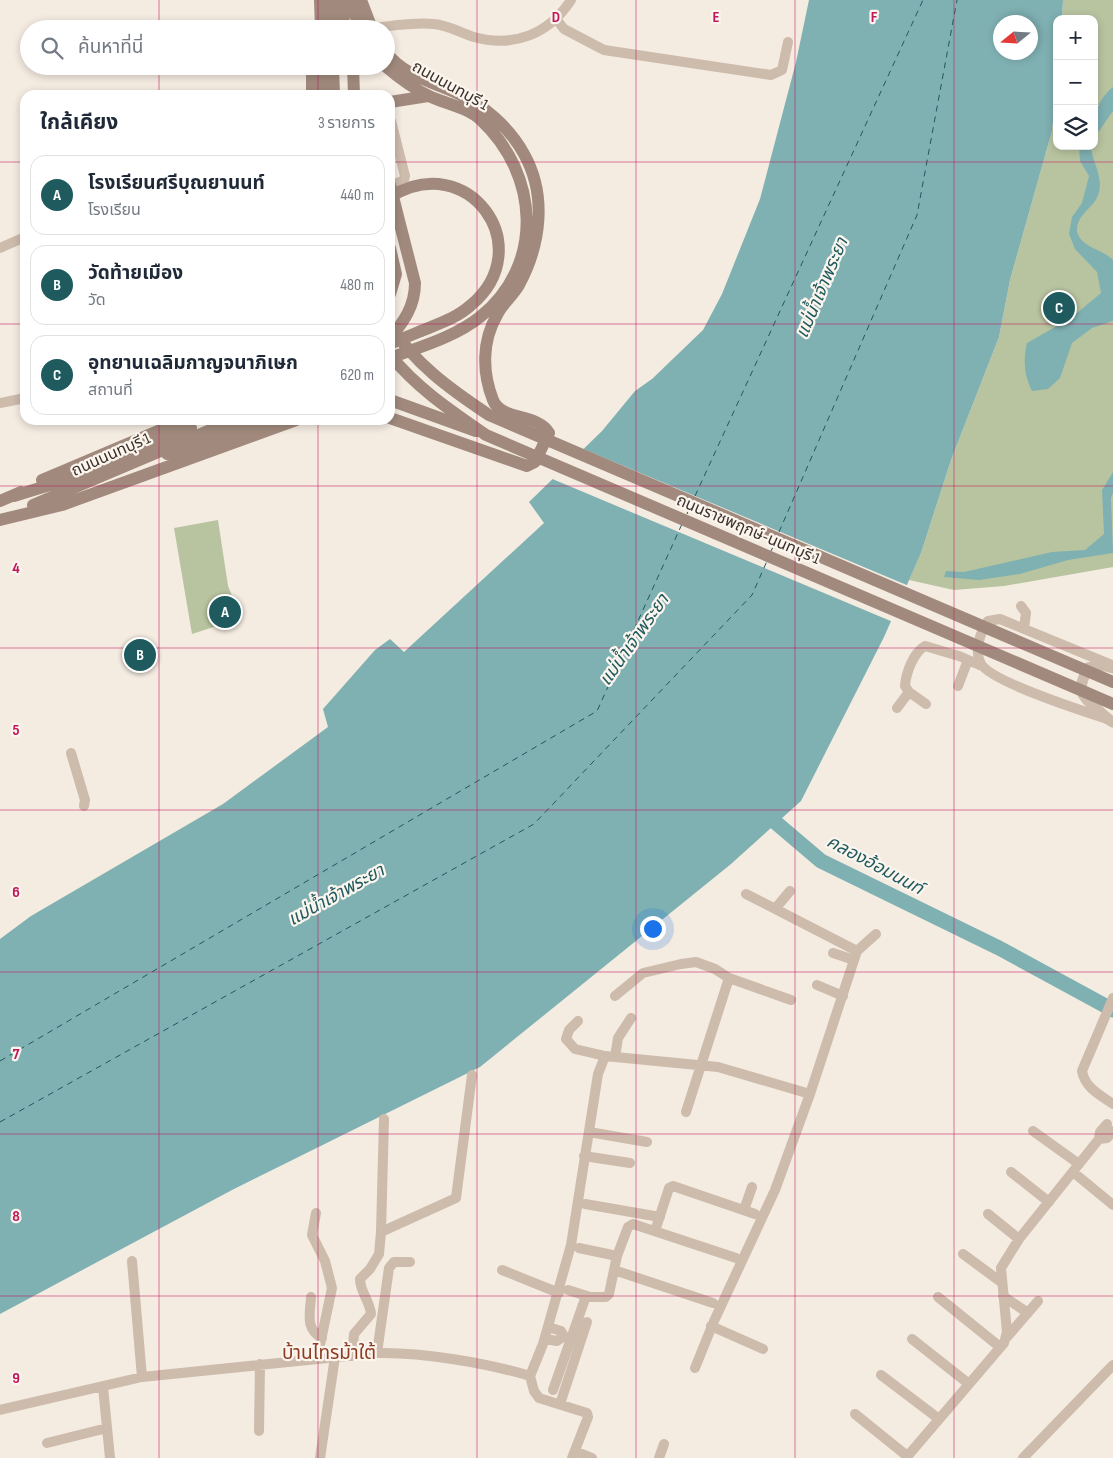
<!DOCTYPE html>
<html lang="th">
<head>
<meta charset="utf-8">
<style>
  body { margin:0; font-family:"Sofia Sans Condensed","Noto Sans Thai",sans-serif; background:#f6f6f7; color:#1f2937 }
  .controls { position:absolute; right:15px; top:15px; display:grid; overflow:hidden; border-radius:10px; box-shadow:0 2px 8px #0003 }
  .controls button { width:45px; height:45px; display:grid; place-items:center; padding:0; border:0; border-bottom:1px solid #e0e1e3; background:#fff; color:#1f2937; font:25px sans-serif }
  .compass { position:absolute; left:993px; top:15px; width:45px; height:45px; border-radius:50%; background:#fff; box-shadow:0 2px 8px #0003; rotate:252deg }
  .you { position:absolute; left:652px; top:928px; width:18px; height:18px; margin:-12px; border:4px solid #fff; border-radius:50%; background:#1a73e8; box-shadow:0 0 0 8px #1a73e833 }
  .badge { display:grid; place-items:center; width:32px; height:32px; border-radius:50%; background:#1f5a5e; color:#fff; font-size:16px; font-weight:700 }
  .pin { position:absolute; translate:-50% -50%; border:2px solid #fff; box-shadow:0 1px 5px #0006 }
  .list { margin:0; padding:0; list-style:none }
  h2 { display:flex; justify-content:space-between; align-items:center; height:65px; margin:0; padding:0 20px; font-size:21px }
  h2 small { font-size:16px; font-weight:400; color:#747a83 }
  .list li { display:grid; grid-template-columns:32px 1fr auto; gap:15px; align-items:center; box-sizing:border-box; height:80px; margin:0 10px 10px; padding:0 10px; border:1px solid #e0e1e3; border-radius:15px }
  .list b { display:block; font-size:19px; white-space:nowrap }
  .list p { margin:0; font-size:16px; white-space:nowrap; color:#747a83 }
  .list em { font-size:16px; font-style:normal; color:#747a83 }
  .icon { flex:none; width:28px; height:28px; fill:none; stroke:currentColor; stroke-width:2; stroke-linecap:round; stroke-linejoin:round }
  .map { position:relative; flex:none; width:1113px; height:1458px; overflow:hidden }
  .search { position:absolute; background:#fff; box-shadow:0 2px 8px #0003; left:20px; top:20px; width:375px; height:55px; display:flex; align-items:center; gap:12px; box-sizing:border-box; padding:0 18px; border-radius:28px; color:#747a83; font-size:19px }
  .panel { position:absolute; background:#fff; box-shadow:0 2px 8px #0003; left:20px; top:90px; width:375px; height:335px; border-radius:15px }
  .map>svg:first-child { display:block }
  .green { fill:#b8c4a0 }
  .water { fill:#7fb0b2; fill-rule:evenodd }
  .pier { fill:#f4ebe1 }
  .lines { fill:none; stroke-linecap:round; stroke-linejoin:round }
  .river { stroke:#7fb0b2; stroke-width:15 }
  .ferry { stroke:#1f5a5e; stroke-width:1; stroke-dasharray:6 5; stroke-linecap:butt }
  .minor { stroke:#cdbbac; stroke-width:10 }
  .tertiary { stroke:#cdbbac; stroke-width:11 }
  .secondary { stroke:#a18a7d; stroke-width:12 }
  .secondary-bridge { stroke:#a18a7d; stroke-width:12 }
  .grid { fill:none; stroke:#c2185b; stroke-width:1; stroke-opacity:0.55 }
  .labels { text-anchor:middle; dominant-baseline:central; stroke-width:4.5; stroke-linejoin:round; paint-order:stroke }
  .street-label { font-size:16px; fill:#3b302b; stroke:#fbf5ee }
  .water-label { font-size:18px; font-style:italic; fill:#1f5a5e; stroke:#fbf5ee }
  .quarter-label { font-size:19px; fill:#8c3b22; stroke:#fbf5ee }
  .grid-label { font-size:16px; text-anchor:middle; font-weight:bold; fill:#c2185b; stroke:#fbf5ee; stroke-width:4.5; stroke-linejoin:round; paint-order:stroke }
</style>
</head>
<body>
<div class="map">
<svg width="1113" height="1458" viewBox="0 0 1113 1458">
  <rect width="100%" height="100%" fill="#f4ebe1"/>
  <path class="green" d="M 1063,0 L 1113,0 L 1113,567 L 1004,586 L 954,590 L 909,580 L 921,553 L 951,460 L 999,337 L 1010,280 L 1052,131 L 1057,82 L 1057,146 L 1094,146 L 1094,19 L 1062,19 Z
    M 218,520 L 228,586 L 241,618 L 192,634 L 174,528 Z"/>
  <path class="water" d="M 809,0 L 1063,0 L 1062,19 L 1057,19 L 1057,82 L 1052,131 L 1010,280 L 999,337 L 951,460 L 921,553 L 884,637 L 801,801 L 731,864 L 480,1067 L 232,1190 L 0,1314 L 0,939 L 31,916 L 223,804 L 328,727 L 323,709 L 375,650 L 390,639 L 404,652 L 544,523 L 529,502 L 602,431 L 635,391 L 652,379 L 703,330 L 722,294 L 760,199 L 796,62 ZM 1000,22 L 1030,22 L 1030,52 L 1000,52 Z
    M 1113,87 L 1113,111 L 1094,138 C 1094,119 1096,100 1113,87 Z
    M 1079,146 L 1091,146 C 1092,162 1103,175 1099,192 C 1095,209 1076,213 1077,232 C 1083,249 1101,248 1113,260 L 1113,321 L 1092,328 L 1072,343 L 1060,378 L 1048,389 L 1032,391 C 1024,375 1023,360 1027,343 L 1071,318 L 1101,293 L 1097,272 L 1075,249 L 1069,234 L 1072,217 L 1082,203 L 1089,176 L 1080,161 Z
    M 1113,472 L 1113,493 L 1111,498 L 1113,553 L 1068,560 L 1020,574 L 979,580 L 944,577 L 946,571 L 964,572 L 1052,552 L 1085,550 L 1104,534 L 1102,490 Z"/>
  <path class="pier" d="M 581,448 L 909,586 L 893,622 L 550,478 Z"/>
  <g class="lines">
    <path class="river" d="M 761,810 L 821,861 L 999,948 L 1113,1010"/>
    <path class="ferry" d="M 695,496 L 923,0
      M 687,514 L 690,506
      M 779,532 L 917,215 L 957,0
      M 771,551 L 775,543
      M 0,1061 L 597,711 L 682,524
      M 0,1122 L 534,824 L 752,595 L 767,561"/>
    <path class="minor" d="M 557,20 L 564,29 L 604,50 L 771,75 L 782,70 L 788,42
      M 372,28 C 392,26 414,22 434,24 C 448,25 461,33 474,37 C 514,48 549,34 571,0
      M 390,186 L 404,180 L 405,176 L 391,121
      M 0,248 L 25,237
      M 0,403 L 25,398
      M 1021,606 L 1026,613 L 1024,628
      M 958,686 L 968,660
      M 926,704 L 909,692 L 905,686 C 906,673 913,653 925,646 L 959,656 L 982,666
      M 897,708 L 909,692
      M 1107,719 C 1083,711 992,682 981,664 C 974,651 980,632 988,621 L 1000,619 L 1112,665
      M 71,753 L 85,800 L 84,806
      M 746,894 L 857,951
      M 775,909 L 790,891
      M 833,953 L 854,960
      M 729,978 L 791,1000
      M 817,985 L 843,996
      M 615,996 L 643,973 L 681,964 L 696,962 L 715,969 L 729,978 L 686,1112
      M 1113,998 L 1082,1071 C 1085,1088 1100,1095 1113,1104
      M 578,1021 L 569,1030 L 566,1039 L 575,1049 L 605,1056 L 718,1067 L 810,1094
      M 615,1057 L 618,1038 L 631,1018
      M 1107,1124 L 1100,1132 L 1099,1139 L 1107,1138 L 1113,1131
      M 1033,1131 L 1079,1164
      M 589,1132 L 647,1142
      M 584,1156 L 630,1163
      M 1011,1172 L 1049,1202
      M 1073,1172 L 1113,1205
      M 585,1204 L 660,1217
      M 744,1210 L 752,1187
      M 316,1213 L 312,1235 L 325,1261 L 332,1288 L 317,1359
      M 988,1214 L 1019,1239
      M 655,1231 L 669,1188 L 673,1186 L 755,1214
      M 381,1232 L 384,1119
      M 579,1248 L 617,1256 L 614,1270 L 713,1303
      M 963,1254 L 1001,1282
      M 617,1256 L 628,1227 L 633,1224 L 736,1258
      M 132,1261 L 142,1377
      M 502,1270 L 559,1293
      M 568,1290 L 590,1297 L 606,1297 L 609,1294 L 614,1270
      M 1003,1296 L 1028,1313
      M 311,1297 C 310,1314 305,1329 322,1338
      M 938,1297 L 1000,1347
      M 711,1326 L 763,1349
      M 1007,1337 L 1038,1301
      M 545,1339 L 557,1341 L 564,1336 L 561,1331 L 548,1327
      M 912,1339 L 969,1384
      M 377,1353 L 389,1268 L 394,1262 L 410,1262
      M 352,1356 L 354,1334 L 371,1314 C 370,1301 360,1292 360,1279 L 370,1269 L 379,1254 L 381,1232 L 456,1198 L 472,1075
      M 695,1368 L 714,1321 L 775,1190 L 810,1094 L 857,951 L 876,934
      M 881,1375 L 939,1419
      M 103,1387 L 110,1458
      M 553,1390 L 586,1296
      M 560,1404 L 587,1322
      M 0,1410 L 142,1377 L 377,1353 C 421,1352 487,1363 530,1376
      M 855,1414 L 907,1456
      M 259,1431 L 260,1364
      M 47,1443 L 107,1428
      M 575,1451 L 592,1458
      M 320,1458 L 335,1357
      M 572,1458 L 588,1417 L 587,1413 L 539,1398 L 534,1391 L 530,1376 L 543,1344 L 571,1245 L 598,1074 L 605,1056
      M 659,1458 L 664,1444
      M 906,1458 L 1004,1343 L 1007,1332 L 1001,1268 L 1019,1239 L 1099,1139
      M 1023,1458 L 1113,1365"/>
    <path class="tertiary" d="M 1113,668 L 1102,665 L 1088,668 C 1077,689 1079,694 1097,709 C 1102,714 1107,719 1113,722"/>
    <path class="secondary" d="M 320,0 L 321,29
      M 332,0 L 332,29
      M 343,0 L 344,29
      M 353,0 L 352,9 L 362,29
      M 361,0 L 372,29
      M 386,52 C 403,75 432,82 457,93 C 484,105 510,128 524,154 C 547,195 541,244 519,285 C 513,296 502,304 497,315 C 482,341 482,372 493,400 C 501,421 538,413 549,433 L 535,462 L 527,466 L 390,418
      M 322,66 L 322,95
      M 333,66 L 334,95
      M 353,66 L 354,95
      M 385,66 C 398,77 414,89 429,96 C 446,104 467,107 481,120 C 539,174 545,265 480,317 C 455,337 420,347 390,358
      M 312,95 L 312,66
      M 390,102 L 428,96
      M 390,185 L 415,283 C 415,306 404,321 390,339
      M 390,248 L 396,274 L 390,294
      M 392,343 L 421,331
      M 390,400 L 476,431
      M 167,454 L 219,437 L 261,420
      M 42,480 L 184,420
      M 14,496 L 69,479 L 191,428
      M 0,501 L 21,492
      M 33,505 L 234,420
      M 0,520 L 62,505 L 296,420"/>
    <path class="secondary-bridge" d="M 390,197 C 468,148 540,247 471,305 C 457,318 438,324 421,331
      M 390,325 C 415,364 450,389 489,415 L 1113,682
      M 390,355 C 418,389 450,410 486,435 L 1113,704"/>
  </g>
  <path class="grid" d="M 159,0 L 159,29M 318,0 L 318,29M 477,0 L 477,1458M 636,0 L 636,1458M 795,0 L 795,1458M 954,0 L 954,1458M 159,66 L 159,95M 318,66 L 318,95M 0,162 L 25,162M 390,162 L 1113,162M 0,324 L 25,324M 390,324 L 1113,324M 159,420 L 159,1458M 318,420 L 318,1458M 0,486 L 1113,486M 0,648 L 1113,648M 0,810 L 1113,810M 0,972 L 1113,972M 0,1134 L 1113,1134M 0,1296 L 1113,1296"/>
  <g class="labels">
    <g class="street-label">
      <text transform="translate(450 86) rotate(29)">ถนนนนทบุรี 1</text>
      <text transform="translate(111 455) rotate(-24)">ถนนนนทบุรี 1</text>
      <text transform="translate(748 530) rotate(23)">ถนนราชพฤกษ์-นนทบุรี 1</text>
    </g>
    <g class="water-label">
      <text transform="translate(822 288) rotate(-67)">แม่น้ำเจ้าพระยา</text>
      <text transform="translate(634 640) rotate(-55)">แม่น้ำเจ้าพระยา</text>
      <text transform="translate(875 865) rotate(28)">คลองอ้อมนนท์</text>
      <text transform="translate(336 895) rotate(-29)">แม่น้ำเจ้าพระยา</text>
    </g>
    <g class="quarter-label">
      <text x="329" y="1353">บ้านไทรม้าใต้</text>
    </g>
  </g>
  <g class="grid-label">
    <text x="556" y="22">D</text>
    <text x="716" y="22">E</text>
    <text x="874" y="22">F</text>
    <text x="16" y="573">4</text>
    <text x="16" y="735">5</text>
    <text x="16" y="897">6</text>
    <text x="16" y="1059">7</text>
    <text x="16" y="1221">8</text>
    <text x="16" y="1383">9</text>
  </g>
</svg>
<div class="controls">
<button>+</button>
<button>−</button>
<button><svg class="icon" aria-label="layers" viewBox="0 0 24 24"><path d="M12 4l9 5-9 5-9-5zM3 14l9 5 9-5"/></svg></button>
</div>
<svg class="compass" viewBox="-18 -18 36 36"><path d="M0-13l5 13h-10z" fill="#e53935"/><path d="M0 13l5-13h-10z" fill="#747a83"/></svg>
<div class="you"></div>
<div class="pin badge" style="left:225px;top:612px">A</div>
<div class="pin badge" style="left:140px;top:655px">B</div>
<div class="pin badge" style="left:1059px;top:308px">C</div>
<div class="search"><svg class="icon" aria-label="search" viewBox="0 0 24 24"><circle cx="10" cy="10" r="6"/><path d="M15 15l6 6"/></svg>ค้นหาที่นี่</div>
<section class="panel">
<h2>ใกล้เคียง<small>3 รายการ</small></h2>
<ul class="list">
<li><span class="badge">A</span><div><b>โรงเรียนศรีบุณยานนท์</b><p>โรงเรียน</p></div><em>440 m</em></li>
<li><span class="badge">B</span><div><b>วัดท้ายเมือง</b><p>วัด</p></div><em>480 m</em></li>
<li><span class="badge">C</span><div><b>อุทยานเฉลิมกาญจนาภิเษก</b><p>สถานที่</p></div><em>620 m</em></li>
</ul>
</section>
</div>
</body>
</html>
